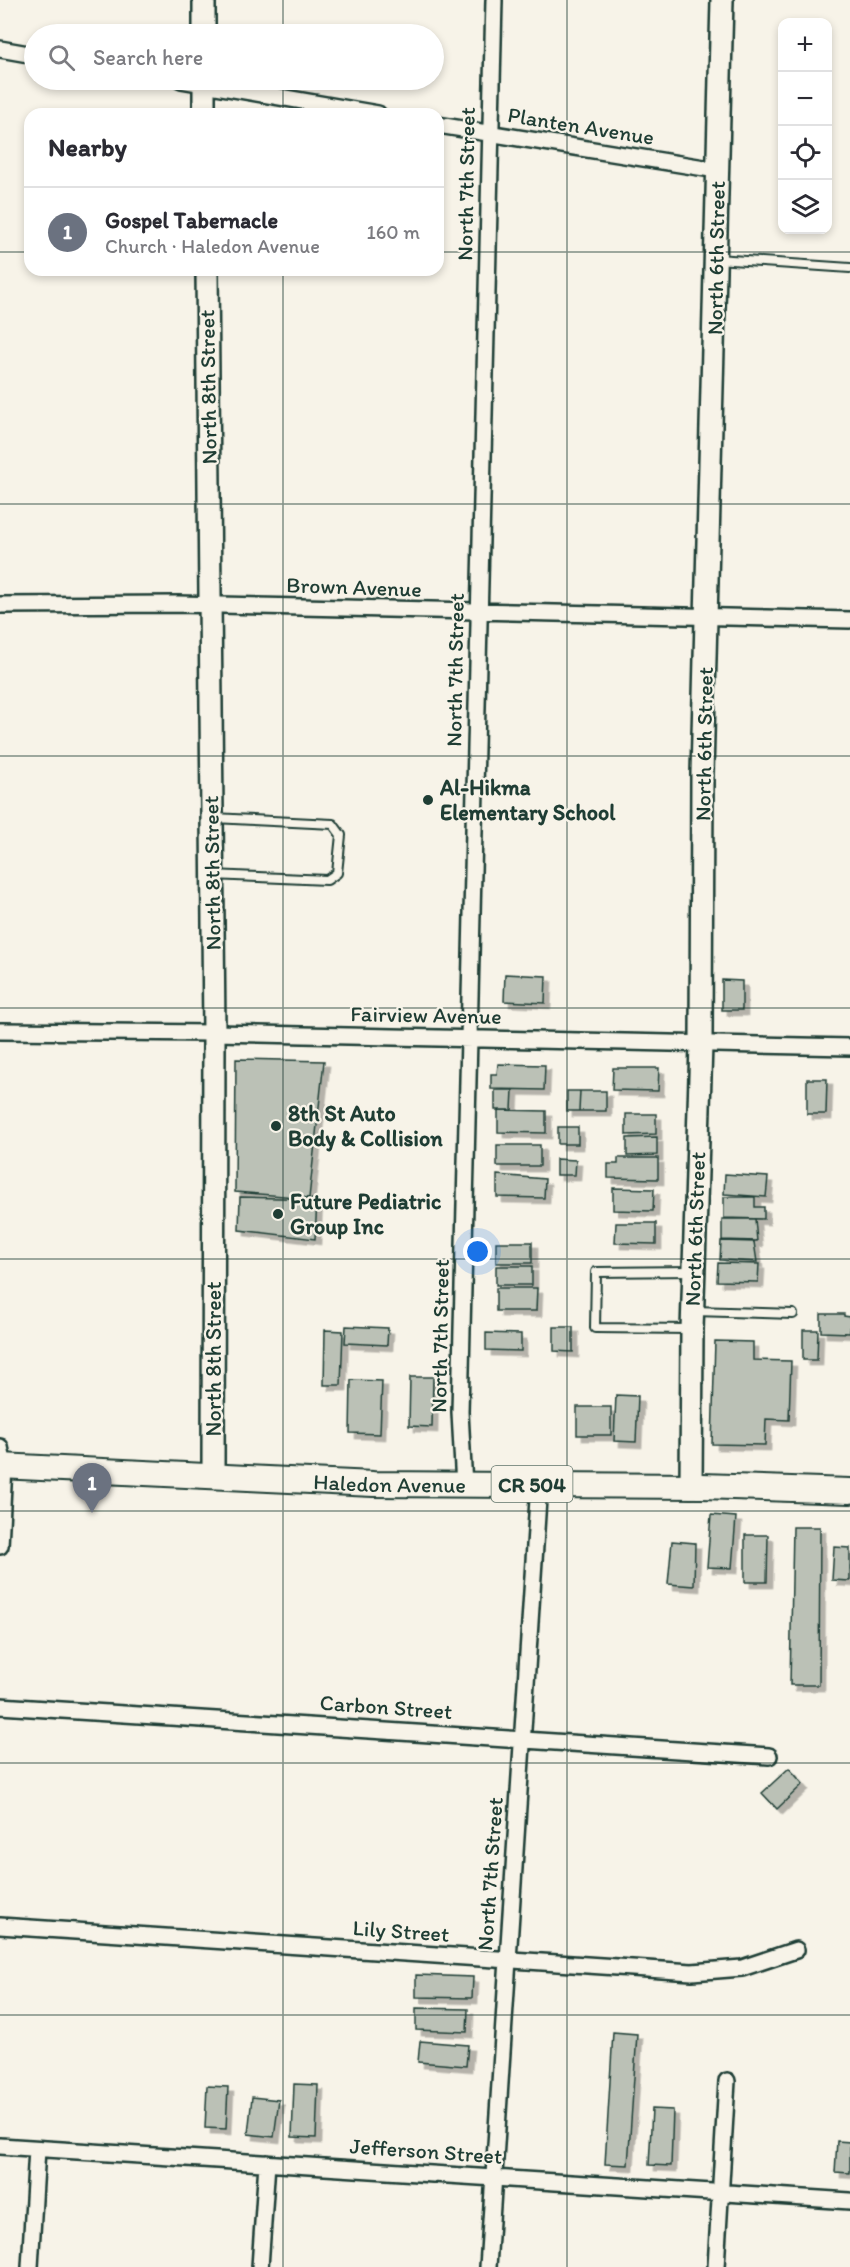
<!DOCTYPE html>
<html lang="en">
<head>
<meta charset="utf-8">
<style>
  body { margin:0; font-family:Itim,sans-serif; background:#f2f2f3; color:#2b2b33 }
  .controls { position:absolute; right:18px; top:18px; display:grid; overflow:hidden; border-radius:12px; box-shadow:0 3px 9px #0003 }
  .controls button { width:54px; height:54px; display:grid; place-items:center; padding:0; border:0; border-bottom:2px solid #e1e1e2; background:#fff; color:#2b2b33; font:30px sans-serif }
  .you { position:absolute; left:478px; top:1252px; width:21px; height:21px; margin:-15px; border:4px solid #fff; border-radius:50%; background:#1a73e8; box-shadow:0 0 0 9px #1a73e833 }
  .badge { display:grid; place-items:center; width:39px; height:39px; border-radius:50%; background:#1f3d34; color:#fff; font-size:20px; font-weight:700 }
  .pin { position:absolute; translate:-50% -50px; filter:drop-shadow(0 2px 3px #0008) }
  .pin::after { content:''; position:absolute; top:32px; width:21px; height:18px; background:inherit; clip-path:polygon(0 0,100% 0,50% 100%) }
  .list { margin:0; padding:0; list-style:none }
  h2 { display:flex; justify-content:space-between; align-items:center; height:78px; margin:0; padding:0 24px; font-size:26px }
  h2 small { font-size:20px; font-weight:400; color:#7c7c81 }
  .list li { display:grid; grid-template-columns:39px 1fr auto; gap:18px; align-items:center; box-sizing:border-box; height:90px; padding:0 24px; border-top:2px solid #e1e1e2 }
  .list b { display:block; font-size:22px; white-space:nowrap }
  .list p { margin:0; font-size:20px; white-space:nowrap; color:#7c7c81 }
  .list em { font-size:20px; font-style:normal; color:#7c7c81 }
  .icon { flex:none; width:33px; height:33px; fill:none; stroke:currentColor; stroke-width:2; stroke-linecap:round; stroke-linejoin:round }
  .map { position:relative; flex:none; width:850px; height:2267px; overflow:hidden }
  .search { position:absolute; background:#fff; box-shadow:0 3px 9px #0003; left:24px; top:24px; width:420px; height:66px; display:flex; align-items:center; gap:15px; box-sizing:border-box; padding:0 21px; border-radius:33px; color:#7c7c81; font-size:22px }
  .panel { position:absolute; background:#fff; box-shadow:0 3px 9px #0003; left:24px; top:108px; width:420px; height:168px; border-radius:18px }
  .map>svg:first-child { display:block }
  .building { fill:#bbc1b6; stroke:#1f3d34; stroke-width:1.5; filter:url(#shadow) }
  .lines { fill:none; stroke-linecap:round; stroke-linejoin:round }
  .lane-casing { stroke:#1f3d34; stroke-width:12 }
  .street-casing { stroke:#1f3d34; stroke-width:20 }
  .secondary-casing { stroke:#1f3d34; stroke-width:26 }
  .primary-casing { stroke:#1f3d34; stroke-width:28 }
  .lane { stroke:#f7f3e8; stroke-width:8 }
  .street { stroke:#f7f3e8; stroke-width:15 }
  .secondary { stroke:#f7f3e8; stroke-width:21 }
  .primary { stroke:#f7f3e8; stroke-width:24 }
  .grid { fill:none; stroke:#1f3d34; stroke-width:1.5; stroke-opacity:0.55 }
  .poi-dot { fill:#1f3d34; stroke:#f7f3e8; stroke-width:2 }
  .labels { text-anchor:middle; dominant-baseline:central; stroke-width:4.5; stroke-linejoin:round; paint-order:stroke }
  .shield { fill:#f7f3e8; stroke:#60746a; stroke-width:1.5 }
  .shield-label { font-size:21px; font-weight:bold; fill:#1f3d34 }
  .street-label { font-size:22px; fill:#1f3d34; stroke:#f7f3e8 }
  .poi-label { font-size:22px; font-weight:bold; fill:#1f3d34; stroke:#f7f3e8; text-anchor:start }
</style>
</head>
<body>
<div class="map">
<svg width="850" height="2267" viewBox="0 0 850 2267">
  <defs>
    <filter id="shadow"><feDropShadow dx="5.5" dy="5.5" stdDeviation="0" flood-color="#0004"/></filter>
  </defs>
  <rect width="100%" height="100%" fill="#f7f3e8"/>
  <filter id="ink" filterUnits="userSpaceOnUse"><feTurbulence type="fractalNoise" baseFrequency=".0167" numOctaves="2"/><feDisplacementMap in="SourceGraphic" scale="12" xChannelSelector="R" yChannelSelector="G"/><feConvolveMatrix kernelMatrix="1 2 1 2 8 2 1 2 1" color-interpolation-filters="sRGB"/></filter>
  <g filter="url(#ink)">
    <path class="building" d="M 505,974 L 546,976 L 545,1003 L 504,1001 Z
      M 722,980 L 742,981 L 742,1010 L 722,1010 Z
      M 236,1059 L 324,1061 L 309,1198 L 235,1192 Z
      M 498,1064 L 545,1065 L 544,1090 L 491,1089 L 491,1074 L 497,1074 Z
      M 613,1068 L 659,1068 L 658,1091 L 612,1090 Z
      M 807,1079 L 827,1079 L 826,1114 L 807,1114 Z
      M 495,1090 L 513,1090 L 512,1110 L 495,1110 Z
      M 567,1091 L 580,1091 L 579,1111 L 567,1111 Z
      M 580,1091 L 606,1091 L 606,1111 L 579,1111 Z
      M 498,1110 L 546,1111 L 546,1133 L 498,1132 Z
      M 626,1114 L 656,1114 L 656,1134 L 626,1135 Z
      M 558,1127 L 578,1127 L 578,1144 L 558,1144 Z
      M 657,1137 L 657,1155 L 627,1156 L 627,1138 Z
      M 497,1145 L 540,1145 L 540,1166 L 497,1166 Z
      M 618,1158 L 658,1158 L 658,1179 L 608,1178 L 608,1164 L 618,1164 Z
      M 556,1159 L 576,1160 L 575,1175 L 556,1175 Z
      M 725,1174 L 768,1177 L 766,1197 L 724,1194 Z
      M 497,1175 L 545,1179 L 544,1198 L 497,1197 Z
      M 613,1188 L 654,1189 L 653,1211 L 613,1210 Z
      M 240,1197 L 317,1199 L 315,1239 L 239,1230 Z
      M 724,1197 L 755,1197 L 755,1207 L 764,1207 L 764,1219 L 724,1218 Z
      M 722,1219 L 755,1219 L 757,1241 L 722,1240 Z
      M 616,1223 L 656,1223 L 656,1244 L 615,1243 Z
      M 721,1241 L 754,1242 L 757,1262 L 720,1260 Z
      M 496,1242 L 532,1242 L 532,1263 L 496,1263 Z
      M 718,1263 L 759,1264 L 758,1282 L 717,1281 Z
      M 496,1266 L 532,1266 L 532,1285 L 496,1285 Z
      M 496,1288 L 537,1288 L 536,1311 L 496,1311 Z
      M 821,1314 L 844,1314 L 844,1316 L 850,1317 L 850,1333 L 821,1332 Z
      M 346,1326 L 388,1328 L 387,1345 L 345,1343 Z
      M 554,1327 L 573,1327 L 573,1352 L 554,1351 Z
      M 325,1330 L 343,1331 L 341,1385 L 324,1385 Z
      M 803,1330 L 818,1330 L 817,1360 L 803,1360 Z
      M 486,1333 L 521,1334 L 521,1351 L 486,1350 Z
      M 715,1341 L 753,1342 L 753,1360 L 791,1361 L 789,1420 L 766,1419 L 765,1445 L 712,1444 Z
      M 410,1377 L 433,1377 L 432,1427 L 409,1426 Z
      M 351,1380 L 382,1381 L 380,1434 L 350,1433 Z
      M 616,1395 L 638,1396 L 636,1442 L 614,1441 Z
      M 577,1407 L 611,1407 L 611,1435 L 577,1435 Z
      M 711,1515 L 736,1517 L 732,1568 L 707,1567 Z
      M 793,1527 L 820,1527 L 819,1685 L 790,1685 Z
      M 745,1535 L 768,1535 L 767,1582 L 745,1582 Z
      M 672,1541 L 695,1543 L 694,1586 L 668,1584 Z
      M 834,1547 L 850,1548 L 850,1581 L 832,1580 Z
      M 789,1768 L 803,1784 L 777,1809 L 762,1793 Z
      M 416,1975 L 473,1977 L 472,1998 L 416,1997 Z
      M 416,2008 L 468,2009 L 467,2032 L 416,2030 Z
      M 613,2032 L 637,2034 L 628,2165 L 605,2164 Z
      M 420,2041 L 468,2045 L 466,2066 L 418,2062 Z
      M 294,2084 L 318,2085 L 316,2138 L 292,2137 Z
      M 207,2086 L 228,2087 L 226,2129 L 205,2128 Z
      M 252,2097 L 279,2100 L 274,2137 L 248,2134 Z
      M 652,2109 L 673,2110 L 671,2166 L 649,2165 Z
      M 837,2141 L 850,2142 L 850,2173 L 835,2172 Z"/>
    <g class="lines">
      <defs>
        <path id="lane" d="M 717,259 L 850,268
          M 213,875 L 327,880 L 337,873 L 341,835 L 333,824 L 214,818
          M 694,1311 L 793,1314
          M 689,1329 L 595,1328 L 596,1272 L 692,1271"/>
        <path id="street" d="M 0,49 L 34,55
          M 181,80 L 378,114
          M 438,125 L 717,170
          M 0,605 L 178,604 L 850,620
          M 0,1031 L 214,1033 L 850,1047
          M 0,1447 L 4,1466 L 0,1546
          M 464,1486 L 460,1412 L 494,0
          M 0,1706 L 769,1756
          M 0,1926 L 692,1972 L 742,1968 L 796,1950
          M 0,2146 L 850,2201
          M 30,2267 L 37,2149
          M 260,2267 L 267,2163
          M 488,2267 L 539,1484
          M 716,2267 L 727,2081"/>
        <path id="secondary" d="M 204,34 L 204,0
          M 204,80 L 204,114
          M 207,270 L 214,1033 L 213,1475
          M 691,1487 L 692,1330 L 701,1045 L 702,774 L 722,0"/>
        <g id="primary">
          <path id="s1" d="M 0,1466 L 373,1484 L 702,1486 L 850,1491"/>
        </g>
      </defs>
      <use href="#lane" class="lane-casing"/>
      <use href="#street" class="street-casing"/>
      <use href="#secondary" class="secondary-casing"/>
      <use href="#primary" class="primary-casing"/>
      <use href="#lane" class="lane"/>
      <use href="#street" class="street"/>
      <use href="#secondary" class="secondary"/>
      <use href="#primary" class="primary"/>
    </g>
  </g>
  <path class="grid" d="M 283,0 L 283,34M 567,0 L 567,2267M 283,80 L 283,114M 0,252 L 30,252M 438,252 L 850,252M 283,270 L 283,2267M 0,504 L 850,504M 0,756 L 850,756M 0,1008 L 850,1008M 0,1259 L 850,1259M 0,1511 L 850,1511M 0,1763 L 850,1763M 0,2015 L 850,2015"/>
  <g class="poi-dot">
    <circle cx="428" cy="800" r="6"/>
    <circle cx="276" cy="1126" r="6"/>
    <circle cx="278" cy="1214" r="6"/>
  </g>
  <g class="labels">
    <rect class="shield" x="491.5" y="1466" width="81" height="36" rx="4.5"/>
    <g class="shield-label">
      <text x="532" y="1484">CR 504</text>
    </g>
    <g class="street-label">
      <text transform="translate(581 126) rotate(9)">Planten Avenue</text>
      <text transform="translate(466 184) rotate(-89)">North 7th Street</text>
      <text transform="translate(716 258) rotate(-89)">North 6th Street</text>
      <text transform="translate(208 387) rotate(-91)">North 8th Street</text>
      <text transform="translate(354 587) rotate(2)">Brown Avenue</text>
      <text transform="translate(455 670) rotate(-89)">North 7th Street</text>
      <text transform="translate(704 744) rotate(-89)">North 6th Street</text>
      <text transform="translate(212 873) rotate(-91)">North 8th Street</text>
      <text transform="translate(426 1015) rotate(1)">Fairview Avenue</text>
      <text transform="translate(695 1229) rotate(-88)">North 6th Street</text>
      <text transform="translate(440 1336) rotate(-89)">North 7th Street</text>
      <text transform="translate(213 1359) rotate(-90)">North 8th Street</text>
      <text stroke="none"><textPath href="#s1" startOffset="390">Haledon Avenue</textPath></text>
      <text transform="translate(386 1707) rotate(4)">Carbon Street</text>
      <text transform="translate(490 1874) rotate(-86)">North 7th Street</text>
      <text transform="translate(401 1931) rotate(4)">Lily Street</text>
      <text transform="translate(426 2151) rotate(4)">Jefferson Street</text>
    </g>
    <g class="poi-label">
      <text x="440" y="787">Al-Hikma<tspan x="440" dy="25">Elementary School</tspan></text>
      <text x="288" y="1113">8th St Auto<tspan x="288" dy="25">Body &amp; Collision</tspan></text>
      <text x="290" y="1201">Future Pediatric<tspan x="290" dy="25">Group Inc</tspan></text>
    </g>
  </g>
</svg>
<div class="controls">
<button>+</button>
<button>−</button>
<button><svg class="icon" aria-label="locate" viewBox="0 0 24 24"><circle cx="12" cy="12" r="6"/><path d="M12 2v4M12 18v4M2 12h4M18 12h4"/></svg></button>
<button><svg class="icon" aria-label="layers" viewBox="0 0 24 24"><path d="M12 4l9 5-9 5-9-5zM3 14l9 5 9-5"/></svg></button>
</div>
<div class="you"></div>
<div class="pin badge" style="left:92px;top:1513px;background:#6b7280">1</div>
<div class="search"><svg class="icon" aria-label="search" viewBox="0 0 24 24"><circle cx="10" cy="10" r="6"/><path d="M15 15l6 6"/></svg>Search here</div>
<section class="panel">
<h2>Nearby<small></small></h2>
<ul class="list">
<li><span class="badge" style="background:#6b7280">1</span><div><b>Gospel Tabernacle</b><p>Church · Haledon Avenue</p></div><em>160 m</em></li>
</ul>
</section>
</div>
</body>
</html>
